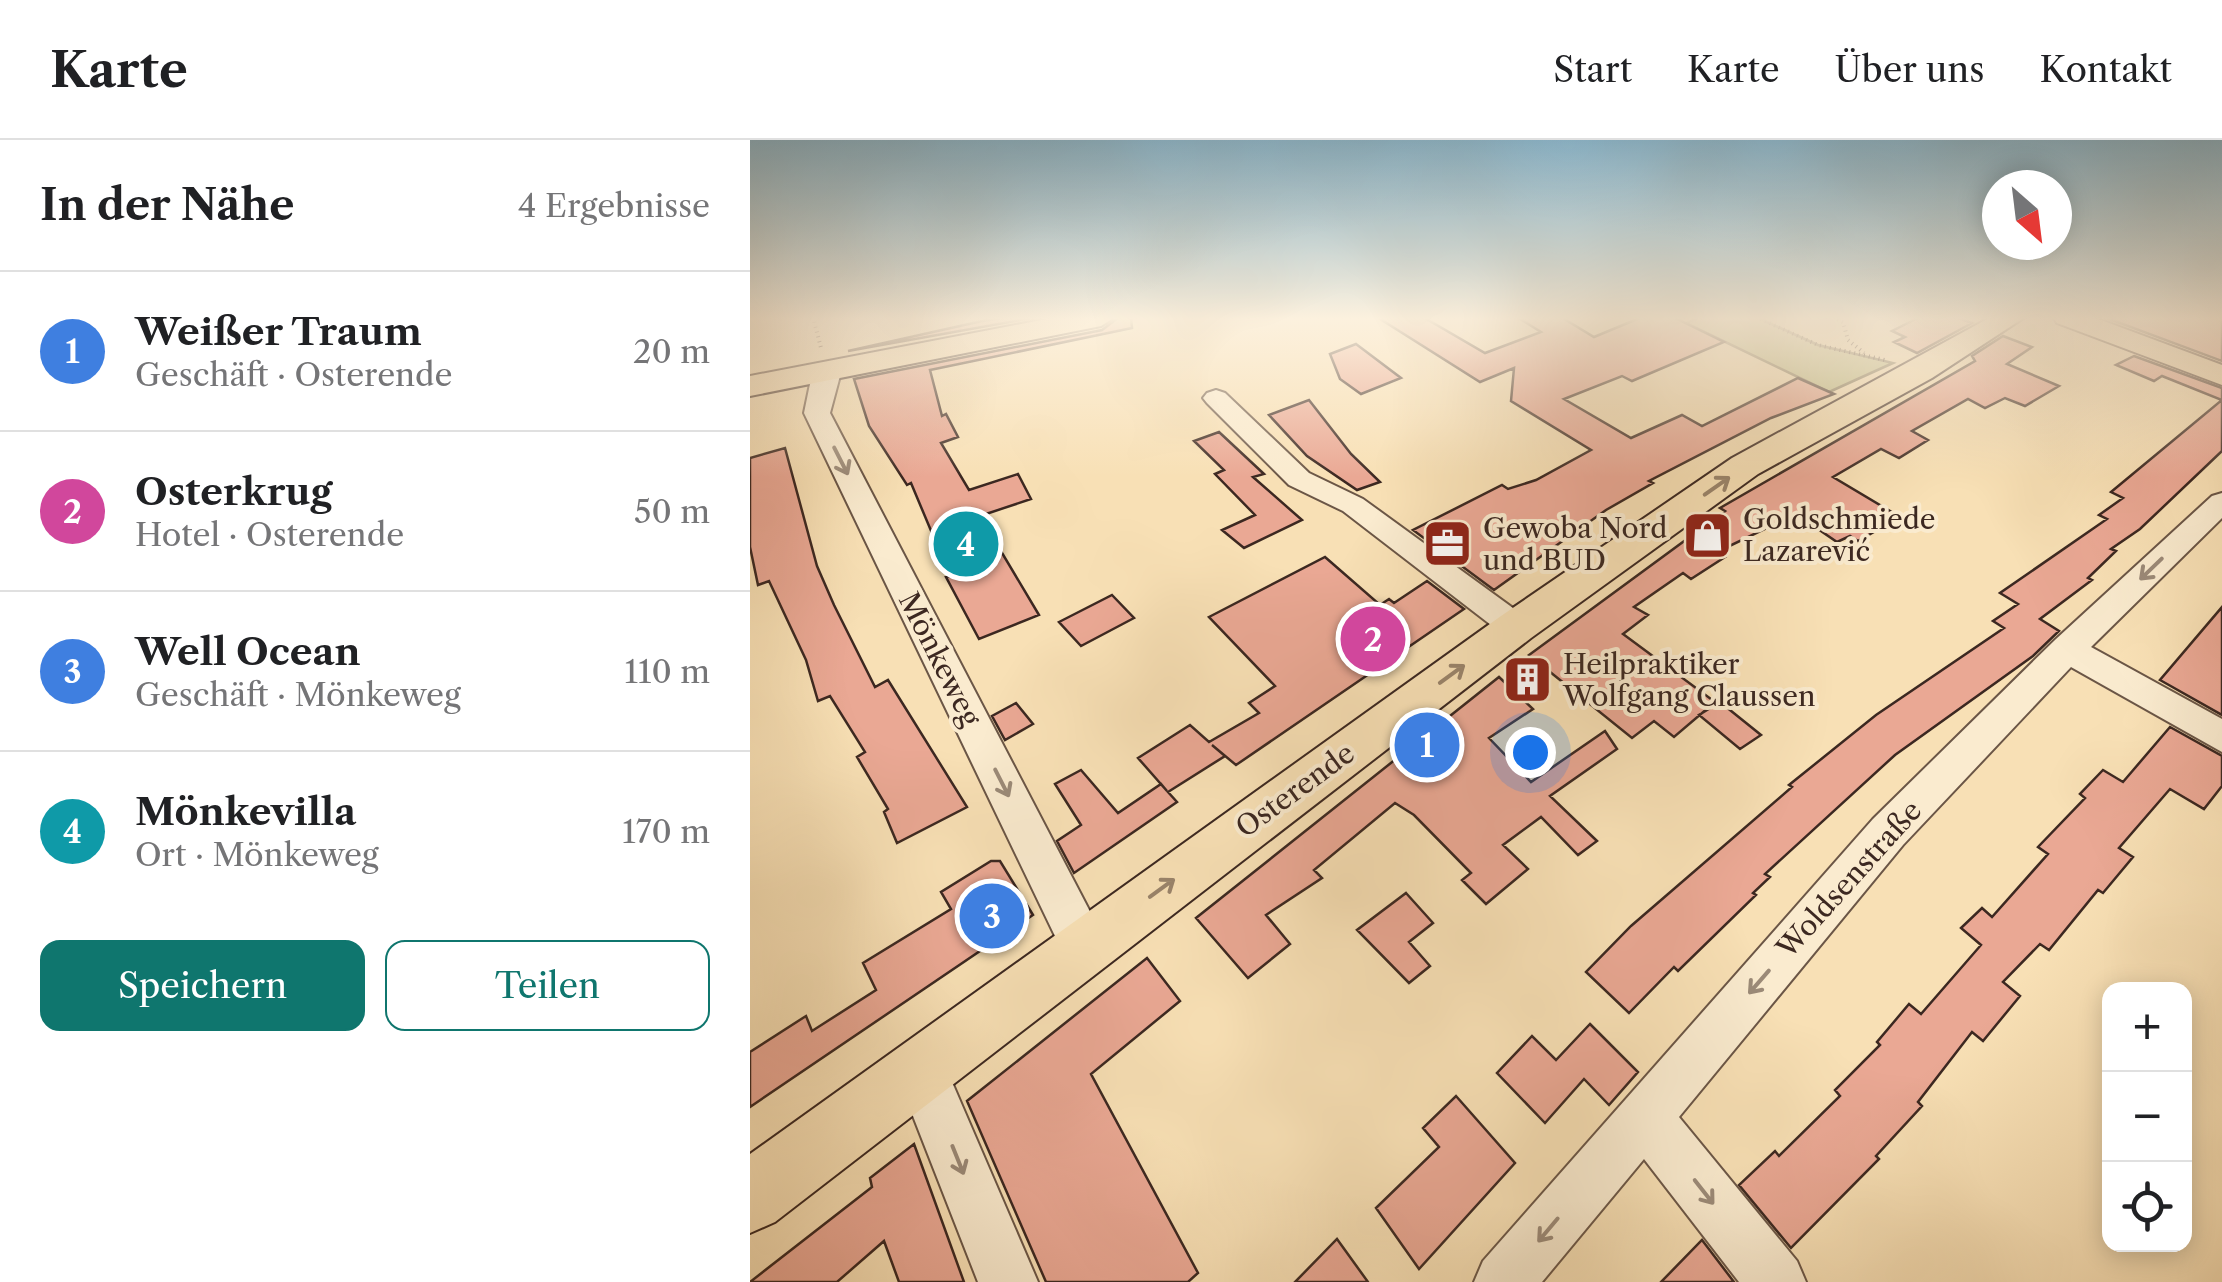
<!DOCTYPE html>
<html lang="de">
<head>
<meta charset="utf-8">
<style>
  body { margin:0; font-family:"Libre Caslon Text",serif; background:#f2f2f2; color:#202124 }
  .controls { position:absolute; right:30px; bottom:30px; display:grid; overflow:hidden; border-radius:20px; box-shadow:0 5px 25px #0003 }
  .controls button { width:90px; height:90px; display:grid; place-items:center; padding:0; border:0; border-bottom:2px solid #e0e0e0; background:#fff; color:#202124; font:50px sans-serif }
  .compass { position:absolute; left:1232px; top:30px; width:90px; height:90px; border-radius:50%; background:#fff; box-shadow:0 5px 25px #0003; rotate:152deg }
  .you { position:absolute; left:780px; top:612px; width:35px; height:35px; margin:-25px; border:8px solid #fff; border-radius:50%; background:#1a73e8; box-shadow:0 0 0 15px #1a73e833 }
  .badge { display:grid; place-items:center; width:65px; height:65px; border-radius:50%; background:#0f766e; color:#fff; font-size:32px; font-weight:700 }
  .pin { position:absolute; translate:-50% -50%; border:5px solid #fff; box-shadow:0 2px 10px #0006 }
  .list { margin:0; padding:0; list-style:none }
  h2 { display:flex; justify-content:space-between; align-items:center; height:130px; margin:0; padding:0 40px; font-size:42px }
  h2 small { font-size:32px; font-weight:400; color:#757577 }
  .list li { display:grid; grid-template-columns:65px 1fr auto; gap:30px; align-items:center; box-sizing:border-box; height:160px; padding:0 40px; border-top:2px solid #e0e0e0 }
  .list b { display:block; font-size:38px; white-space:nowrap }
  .list p { margin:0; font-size:32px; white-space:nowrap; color:#757577 }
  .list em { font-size:32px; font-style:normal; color:#757577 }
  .actions { display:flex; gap:20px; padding:30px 40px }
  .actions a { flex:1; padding:22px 0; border:2px solid #0f766e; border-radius:20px; text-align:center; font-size:35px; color:#0f766e }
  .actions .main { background:#0f766e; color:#fff }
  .icon { flex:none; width:55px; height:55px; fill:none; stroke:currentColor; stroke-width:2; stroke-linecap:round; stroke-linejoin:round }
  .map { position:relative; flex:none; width:1472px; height:1142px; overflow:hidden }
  header { display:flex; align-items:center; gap:60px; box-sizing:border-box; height:140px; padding:0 50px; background:#fff; border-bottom:2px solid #e0e0e0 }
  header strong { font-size:48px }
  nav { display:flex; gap:55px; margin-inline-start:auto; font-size:35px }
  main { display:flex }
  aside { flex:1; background:#fff }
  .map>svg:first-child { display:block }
  .green { fill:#c3c189; stroke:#807455; stroke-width:2.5 }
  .building { fill:#eaa894; stroke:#3c2821; stroke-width:2.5 }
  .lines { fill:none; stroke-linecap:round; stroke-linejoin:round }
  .minor-casing { stroke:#6b5646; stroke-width:4 }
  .major-casing { stroke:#3c2821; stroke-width:4 }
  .path { stroke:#3c2821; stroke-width:4; stroke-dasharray:1 4; stroke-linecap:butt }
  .minor { fill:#faebcf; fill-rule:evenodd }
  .major { fill:#f8e0b5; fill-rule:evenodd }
  .oneway { stroke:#9b8a78 }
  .oneway2 { stroke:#9a846b }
  .labels { text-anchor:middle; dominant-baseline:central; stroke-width:8; stroke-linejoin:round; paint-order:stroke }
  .poi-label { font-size:28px; fill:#3c2821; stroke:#faebcf; text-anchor:start }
  .street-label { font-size:28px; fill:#3c2821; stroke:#faebcf }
</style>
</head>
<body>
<header>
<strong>Karte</strong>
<nav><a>Start</a><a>Karte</a><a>Über uns</a><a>Kontakt</a></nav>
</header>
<main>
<aside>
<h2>In der Nähe<small>4 Ergebnisse</small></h2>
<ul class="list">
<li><span class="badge" style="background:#3f7fe0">1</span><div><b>Weißer Traum</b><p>Geschäft · Osterende</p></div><em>20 m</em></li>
<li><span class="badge" style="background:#d1479c">2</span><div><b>Osterkrug</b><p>Hotel · Osterende</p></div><em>50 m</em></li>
<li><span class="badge" style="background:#3f7fe0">3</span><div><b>Well Ocean</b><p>Geschäft · Mönkeweg</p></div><em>110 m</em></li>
<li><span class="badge" style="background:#0f9aa8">4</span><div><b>Mönkevilla</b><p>Ort · Mönkeweg</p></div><em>170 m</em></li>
</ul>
<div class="actions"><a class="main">Speichern</a><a>Teilen</a></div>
</aside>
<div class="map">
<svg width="1472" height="1142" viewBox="0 0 1472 1142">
  <rect width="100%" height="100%" fill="#f8e0b5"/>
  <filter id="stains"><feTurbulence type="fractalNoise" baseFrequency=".002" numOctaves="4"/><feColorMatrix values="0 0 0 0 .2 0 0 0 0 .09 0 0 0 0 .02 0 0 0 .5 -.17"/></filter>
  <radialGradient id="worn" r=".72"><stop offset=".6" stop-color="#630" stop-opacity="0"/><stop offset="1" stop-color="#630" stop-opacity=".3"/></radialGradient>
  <path class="green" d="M 950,177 L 1006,177 L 1068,205 L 1143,223 L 1079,252 L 936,183 Z"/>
  <path class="building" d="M 257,177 L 287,177 L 98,211 L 232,181 Z
    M 369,177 L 381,177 L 382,188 L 180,230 L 192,276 L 196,274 L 208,297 L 191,303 L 219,350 L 268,334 L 281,359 L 230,376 L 289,475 L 229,499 L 196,437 L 200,436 L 161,343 L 157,345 L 119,286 L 104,239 L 352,190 Z
    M 627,177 L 673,177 L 735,213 L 791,192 L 767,177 L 811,177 L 844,197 L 892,177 L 923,177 L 974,202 L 882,241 L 872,236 L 814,259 L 881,298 L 932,275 L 952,286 L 1048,238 L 1084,254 L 1021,278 L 899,341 L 903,343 L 856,370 L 744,450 L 663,390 L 752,345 L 758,349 L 786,340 L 841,310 L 761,261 L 764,228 L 730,242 Z
    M 1170,177 L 1206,177 L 1222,183 L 1167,213 L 1144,202 L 1155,197 L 1142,191 Z
    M 1354,177 L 1472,177 L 1472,221 Z
    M 1253,196 L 1282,207 L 1257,224 L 1309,246 L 1275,266 L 1255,258 L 1235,268 L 1218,259 L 1162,291 L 1178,300 L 1149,318 L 1131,309 L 1083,337 L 1150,377 L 1108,401 L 1100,396 L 1087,402 L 1046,374 L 967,412 L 975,417 L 941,439 L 933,433 L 884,467 L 898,475 L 873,494 L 965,562 L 924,597 L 904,581 L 882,598 L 779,515 L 975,371 L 970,368 L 1225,221 L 1222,216 Z
    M 606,204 L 651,238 L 611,254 L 590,239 L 580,214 Z
    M 1384,216 L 1472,248 L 1472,311 L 1390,389 L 1361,409 L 1366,411 L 1338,438 L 1342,440 L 1290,479 L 1309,491 L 1283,516 L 1145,615 L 1015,734 L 1020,737 L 1003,753 L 1006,755 L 928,831 L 924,827 L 879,873 L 836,832 L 881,786 L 1042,647 L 1039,645 L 1126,575 L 1254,488 L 1243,481 L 1268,464 L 1250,453 L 1357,379 L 1349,375 L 1373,358 L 1361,352 L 1472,260 L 1412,236 L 1404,241 L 1366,225 Z
    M 559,260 L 601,314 L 630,342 L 607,350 L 557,316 L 519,275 Z
    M 469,292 L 514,334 L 503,337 L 552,380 L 494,408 L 472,390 L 505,375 L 465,334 L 474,330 L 444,301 Z
    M 35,308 L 67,426 L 84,465 L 125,547 L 138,540 L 217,667 L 147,703 L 134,672 L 138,669 L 107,617 L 115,612 L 80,556 L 68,561 L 56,520 L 19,441 L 8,445 L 0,407 L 0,318 Z
    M 575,417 L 630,465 L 639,459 L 644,463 L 677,441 L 714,469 L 486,625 L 462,605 L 475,616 L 418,652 L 427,662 L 324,733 L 307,701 L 331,685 L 305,644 L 331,630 L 368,673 L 411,644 L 417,651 L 388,618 L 440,585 L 459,602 L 509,573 L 499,563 L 525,546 L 459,477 Z
    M 362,455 L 384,478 L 331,506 L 309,482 Z
    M 1472,467 L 1472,575 L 1410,540 Z
    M 749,537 L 783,569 L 739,598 L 781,642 L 855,591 L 867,609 L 800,656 L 847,701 L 828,715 L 791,677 L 753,705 L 778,729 L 736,764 L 712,740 L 721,733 L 664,675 L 645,663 L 564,730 L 572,738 L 516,775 L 540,804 L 498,838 L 446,778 Z
    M 970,562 L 1011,595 L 990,609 L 949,575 Z
    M 266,563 L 283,584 L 255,600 L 242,576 Z
    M 1420,587 L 1472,616 L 1472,646 L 1454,669 L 1420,649 L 1369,708 L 1383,717 L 1353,753 L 1348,750 L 1299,810 L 1290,804 L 1253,842 L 1270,856 L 1233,901 L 1222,892 L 1168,962 L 1172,966 L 1126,1016 L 1129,1019 L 1041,1108 L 989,1045 L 1025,1011 L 1029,1016 L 1090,956 L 1085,950 L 1130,905 L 1127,902 L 1159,864 L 1171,874 L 1231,805 L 1211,788 L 1232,768 L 1242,777 L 1298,714 L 1288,707 L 1335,658 L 1330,654 L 1353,630 L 1373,642 Z
    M 241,721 L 250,721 L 283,775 L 0,967 L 0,912 L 56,876 L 62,891 L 126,850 L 113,823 L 201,769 L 191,752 Z
    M 656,753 L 683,783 L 659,802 L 680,826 L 659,843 L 607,790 Z
    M 397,818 L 430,861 L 341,934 L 448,1133 L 438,1142 L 296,1142 L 217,961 Z
    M 840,884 L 888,932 L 859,965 L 834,939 L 795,983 L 747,933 L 782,896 L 806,920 Z
    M 706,956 L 765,1023 L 669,1129 L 626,1068 L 689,1007 L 673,988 Z
    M 164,1004 L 214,1142 L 149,1142 L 134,1101 L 87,1142 L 0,1142 L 122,1047 L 120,1038 Z
    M 587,1099 L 618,1142 L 545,1142 Z
    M 952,1100 L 984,1142 L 911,1142 Z"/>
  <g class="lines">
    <defs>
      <path id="minor" d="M 79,225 L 91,232 L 80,273 L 349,789 L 356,805 L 349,821 L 333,827 L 317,821 L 54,273 L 60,244 L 70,227 Z
        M 466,250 L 475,253 L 559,333 L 613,359 L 778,479 L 783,487 L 778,495 L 766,499 L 754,495 L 593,371 L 539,345 L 457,263 L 453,258 L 457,253 Z
        M 1472,353 L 1472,378 L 1341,507 L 1472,579 L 1472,612 L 1321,527 L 1153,705 L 929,977 L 1047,1121 L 1056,1142 L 989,1142 L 894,1019 L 792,1142 L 724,1142 L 733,1121 L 1123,679 L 1305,500 L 1462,356 Z
        M 171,904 L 189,912 L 288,1142 L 228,1142 L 145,930 L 153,912 Z"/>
      <path id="major" d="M 307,177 L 365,177 L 351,186 L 0,256 L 0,236 Z
        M 1241,177 L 1275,177 L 1182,238 L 1008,334 L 781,498 L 25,1082 L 0,1093 L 0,1014 L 751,476 L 982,318 Z
        M 1303,177 L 1343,177 L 1472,225 L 1472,245 L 1307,183 Z"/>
    </defs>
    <use href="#minor" class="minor-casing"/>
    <use href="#major" class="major-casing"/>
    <path class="path" d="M 63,177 L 71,208
      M 1006,177 L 1068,205 L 1135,220
      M 1083,177 L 1093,182 L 1098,200 L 1114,213"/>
    <use href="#minor" class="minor"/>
    <use href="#major" class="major"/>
  </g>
  <defs><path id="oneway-shaft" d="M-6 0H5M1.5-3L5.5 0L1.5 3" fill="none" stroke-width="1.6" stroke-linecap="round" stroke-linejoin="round" transform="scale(2.5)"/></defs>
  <g class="oneway">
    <use href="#oneway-shaft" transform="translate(91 321) rotate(63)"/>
    <use href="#oneway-shaft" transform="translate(1401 429) rotate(136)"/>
    <use href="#oneway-shaft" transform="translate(252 643) rotate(63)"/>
    <use href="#oneway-shaft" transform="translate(1009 842) rotate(131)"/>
    <use href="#oneway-shaft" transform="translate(208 1020) rotate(68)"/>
    <use href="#oneway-shaft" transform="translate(954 1052) rotate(52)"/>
    <use href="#oneway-shaft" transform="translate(798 1090) rotate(130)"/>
  </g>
  <g class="oneway2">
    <use href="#oneway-shaft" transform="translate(967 346) rotate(-35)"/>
    <use href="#oneway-shaft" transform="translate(702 534) rotate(-36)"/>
    <use href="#oneway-shaft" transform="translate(412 748) rotate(-36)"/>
  </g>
  <linearGradient id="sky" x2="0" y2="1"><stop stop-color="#8ab8d0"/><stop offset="0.53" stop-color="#fcf1de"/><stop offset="1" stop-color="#fcf1de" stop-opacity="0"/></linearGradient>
  <rect width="1472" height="337" fill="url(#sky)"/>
  <defs>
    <symbol id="shop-square" viewBox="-11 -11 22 22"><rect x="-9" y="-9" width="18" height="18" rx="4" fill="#8f2418" stroke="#faebcf"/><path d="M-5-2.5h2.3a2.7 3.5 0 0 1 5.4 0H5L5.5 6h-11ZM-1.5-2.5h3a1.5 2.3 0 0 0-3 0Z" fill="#fff"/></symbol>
    <symbol id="office-square" viewBox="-11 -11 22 22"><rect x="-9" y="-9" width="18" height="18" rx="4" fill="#8f2418" stroke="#faebcf"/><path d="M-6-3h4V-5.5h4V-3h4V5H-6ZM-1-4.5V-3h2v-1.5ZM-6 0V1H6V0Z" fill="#fff"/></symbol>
    <symbol id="building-square" viewBox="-11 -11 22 22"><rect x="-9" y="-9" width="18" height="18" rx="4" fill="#8f2418" stroke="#faebcf"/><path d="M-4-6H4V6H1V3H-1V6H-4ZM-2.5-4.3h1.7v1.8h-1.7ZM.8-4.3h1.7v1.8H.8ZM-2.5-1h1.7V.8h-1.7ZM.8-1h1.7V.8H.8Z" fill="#fff"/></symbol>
  </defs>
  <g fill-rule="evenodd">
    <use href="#shop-square" x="930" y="368" width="55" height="55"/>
    <use href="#office-square" x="670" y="376" width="55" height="55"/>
    <use href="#building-square" x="750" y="512" width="55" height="55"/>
  </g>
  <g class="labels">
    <g class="poi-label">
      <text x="993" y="379">Goldschmiede<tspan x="993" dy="32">Lazarević</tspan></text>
      <text x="733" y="388">Gewoba Nord<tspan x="733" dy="32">und BUD</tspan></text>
      <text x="813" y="524">Heilpraktiker<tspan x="813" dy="32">Wolfgang Claussen</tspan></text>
    </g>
    <g class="street-label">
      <text transform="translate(190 519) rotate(63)">Mönkeweg</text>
      <text transform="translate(545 650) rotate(-36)">Osterende</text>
      <text transform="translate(1099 739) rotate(-48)">Woldsenstraße</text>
    </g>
  </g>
  <rect width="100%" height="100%" filter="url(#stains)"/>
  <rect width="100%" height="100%" fill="url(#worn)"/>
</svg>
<div class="controls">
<button>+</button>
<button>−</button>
<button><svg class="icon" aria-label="locate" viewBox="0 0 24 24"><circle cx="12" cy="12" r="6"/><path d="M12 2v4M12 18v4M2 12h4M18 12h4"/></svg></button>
</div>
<svg class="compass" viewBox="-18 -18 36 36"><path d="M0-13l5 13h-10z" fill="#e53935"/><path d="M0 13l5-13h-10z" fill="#757577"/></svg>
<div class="you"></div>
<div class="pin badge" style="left:677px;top:605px;background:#3f7fe0">1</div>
<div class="pin badge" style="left:623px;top:499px;background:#d1479c">2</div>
<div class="pin badge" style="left:242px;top:776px;background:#3f7fe0">3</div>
<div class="pin badge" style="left:216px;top:404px;background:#0f9aa8">4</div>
</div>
</main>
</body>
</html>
